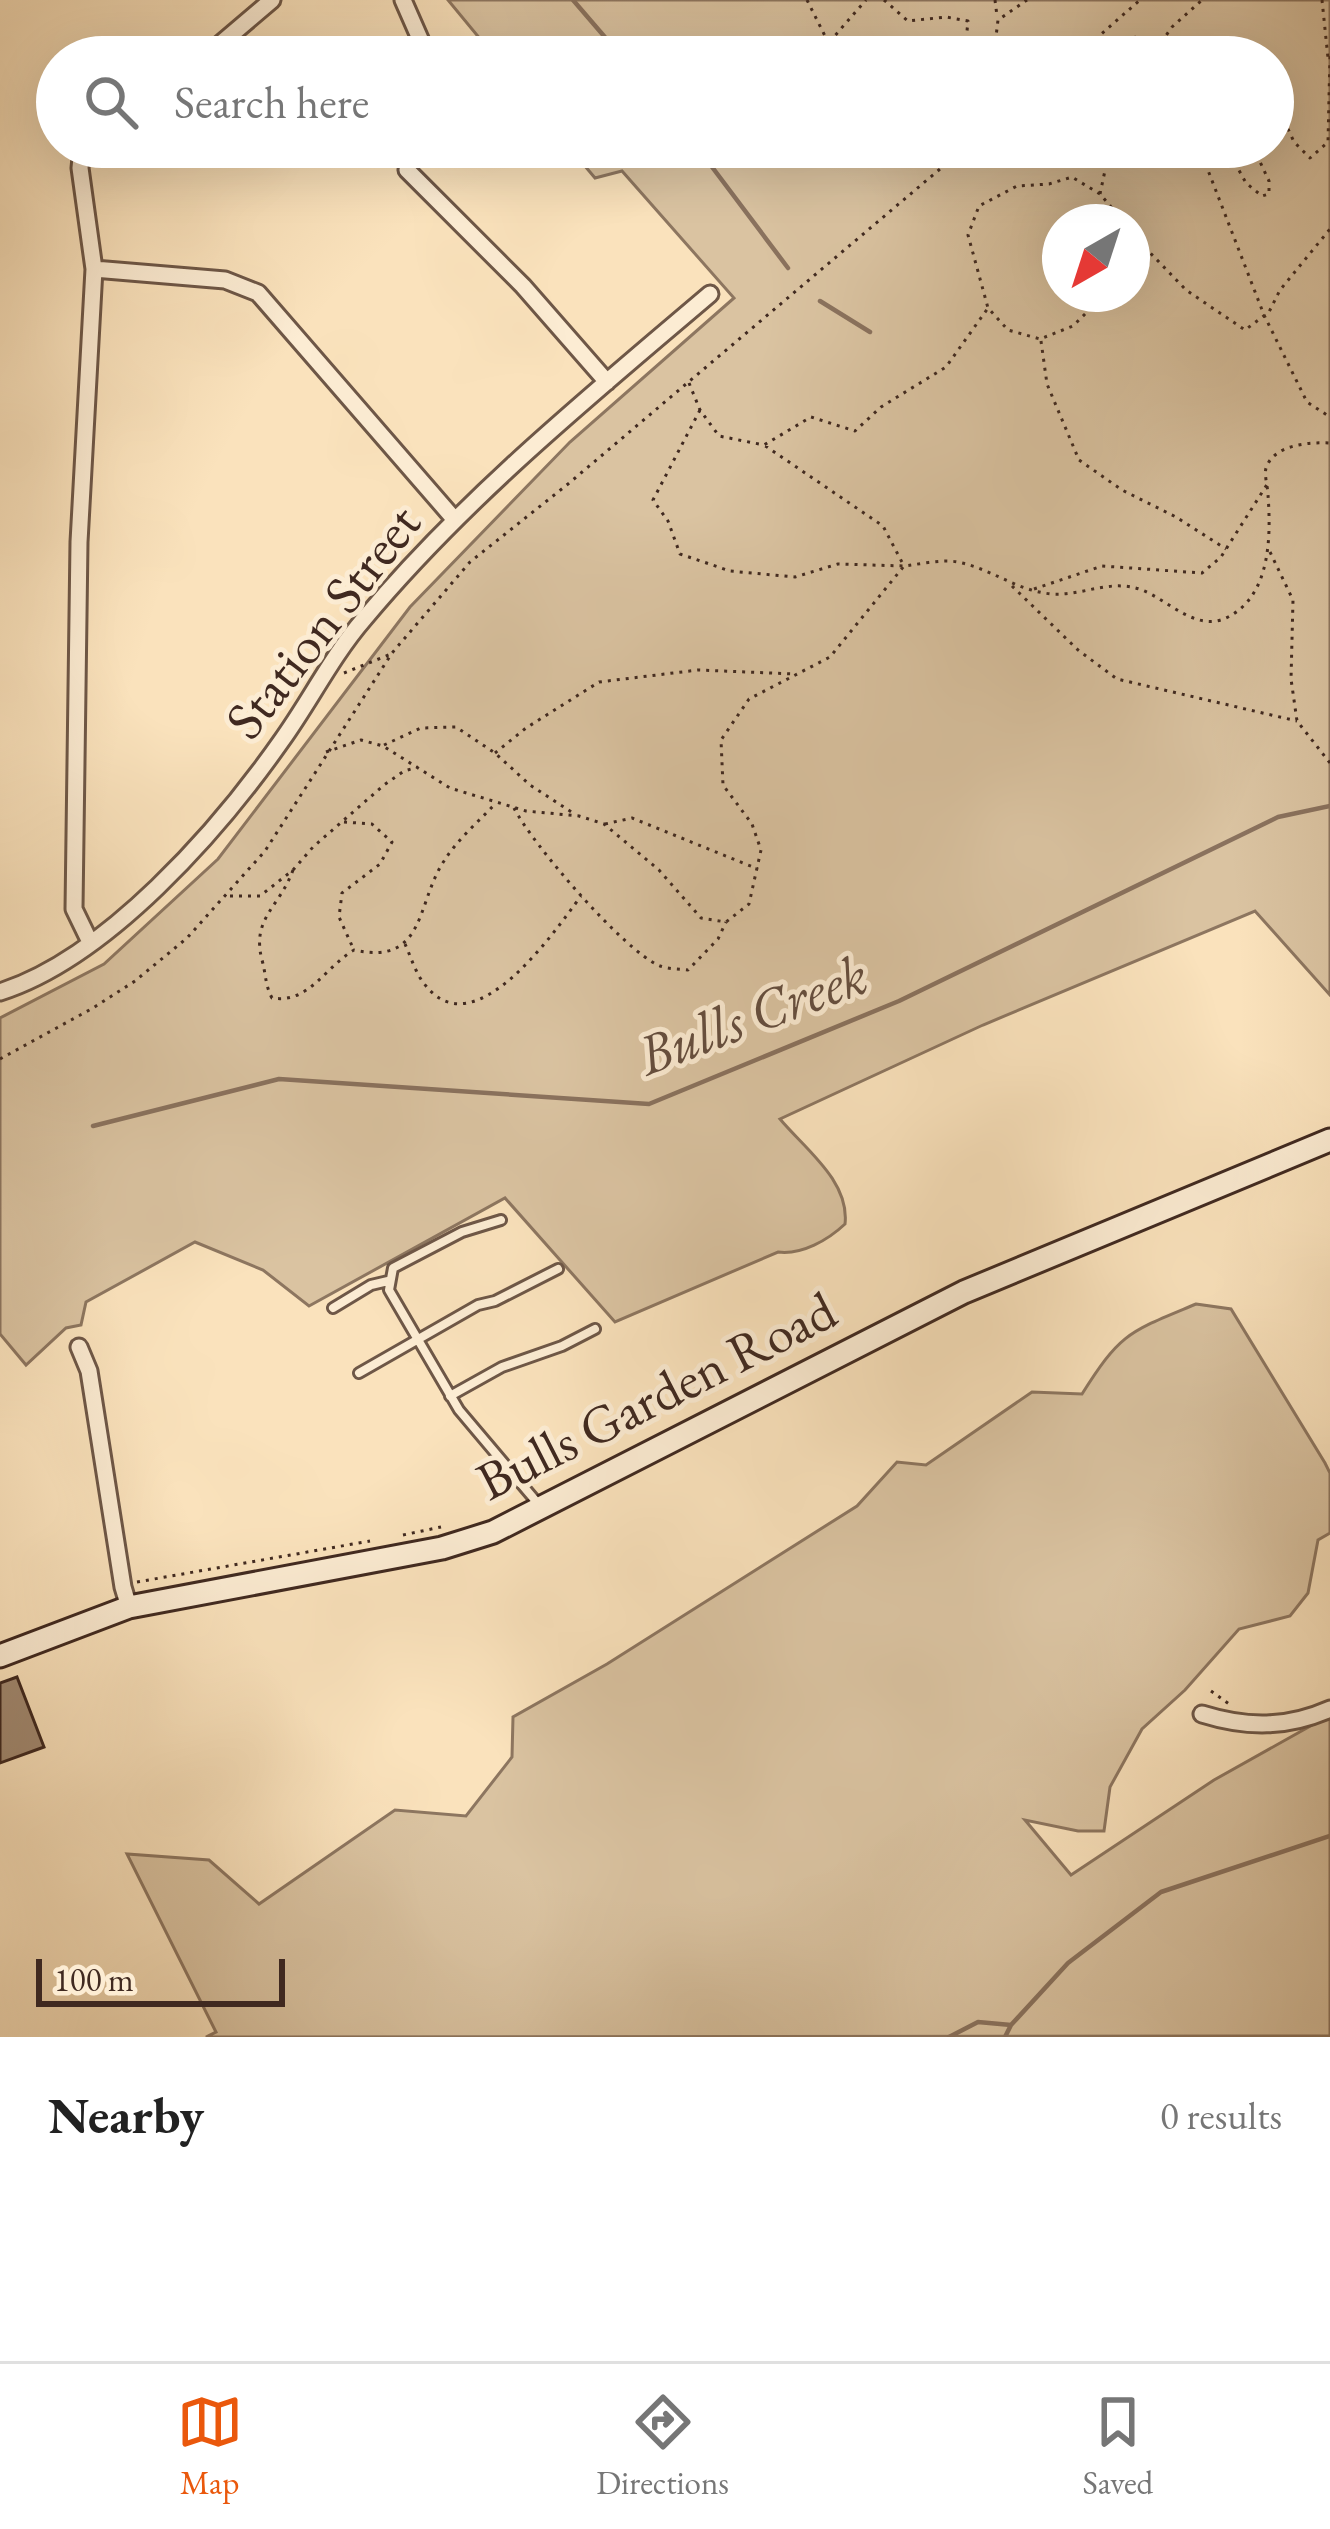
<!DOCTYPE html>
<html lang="en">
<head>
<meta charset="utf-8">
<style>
  body { margin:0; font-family:"EB Garamond",serif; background:#f6f6f6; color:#222 }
  .compass { position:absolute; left:1042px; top:204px; width:108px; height:108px; border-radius:50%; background:#fff; box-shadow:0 12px 48px #0002; rotate:219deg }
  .scale { position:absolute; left:36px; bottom:30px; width:249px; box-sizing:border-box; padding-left:12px; border:6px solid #402920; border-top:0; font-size:33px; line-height:42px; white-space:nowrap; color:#402920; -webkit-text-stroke:9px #fcecd3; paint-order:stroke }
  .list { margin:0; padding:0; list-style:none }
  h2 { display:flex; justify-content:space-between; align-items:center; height:156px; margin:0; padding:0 48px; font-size:51px }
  h2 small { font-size:39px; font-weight:400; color:#767676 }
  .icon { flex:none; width:66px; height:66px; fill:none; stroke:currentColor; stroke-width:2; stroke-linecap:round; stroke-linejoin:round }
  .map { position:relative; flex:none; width:1330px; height:2037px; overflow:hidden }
  .search { position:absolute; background:#fff; box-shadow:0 12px 48px #0002; left:36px; right:36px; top:36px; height:132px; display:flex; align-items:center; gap:30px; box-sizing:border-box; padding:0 42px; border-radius:66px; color:#767676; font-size:45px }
  .sheet { height:324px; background:#fff }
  nav { display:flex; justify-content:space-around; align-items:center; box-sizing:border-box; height:168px; border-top:3px solid #e0e0e0; background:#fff; font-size:33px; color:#767676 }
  nav a { display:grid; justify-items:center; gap:6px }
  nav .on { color:#ea580c }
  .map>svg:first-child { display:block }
  .green { fill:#dac3a1; stroke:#8d7660; stroke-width:3; fill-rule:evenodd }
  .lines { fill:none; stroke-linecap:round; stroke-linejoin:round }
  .stream { stroke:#8a725e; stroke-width:4.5 }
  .building { fill:#a18971; stroke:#402920; stroke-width:3 }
  .service-casing { stroke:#6e5747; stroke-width:14 }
  .minor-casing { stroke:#6e5747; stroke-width:21 }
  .secondary-casing { stroke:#402920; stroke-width:27 }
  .path { stroke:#402920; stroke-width:3; stroke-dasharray:3 6; stroke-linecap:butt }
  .service { stroke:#fcecd3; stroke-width:8 }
  .minor { stroke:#fcecd3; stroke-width:15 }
  .secondary { stroke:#fcecd3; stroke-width:21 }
  .labels { text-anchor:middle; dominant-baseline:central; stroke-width:10; stroke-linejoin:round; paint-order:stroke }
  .street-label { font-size:54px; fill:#402920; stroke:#fcecd3 }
  .water-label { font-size:57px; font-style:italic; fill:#654e3f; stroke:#fcecd3 }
</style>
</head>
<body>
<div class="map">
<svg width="1330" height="2037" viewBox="0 0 1330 2037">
  <rect width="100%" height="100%" fill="#fae2bc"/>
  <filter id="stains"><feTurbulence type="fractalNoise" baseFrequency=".00167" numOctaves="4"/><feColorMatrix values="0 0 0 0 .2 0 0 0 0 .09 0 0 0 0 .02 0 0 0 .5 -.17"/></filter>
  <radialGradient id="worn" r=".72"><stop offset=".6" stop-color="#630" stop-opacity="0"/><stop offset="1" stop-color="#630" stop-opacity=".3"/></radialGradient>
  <path class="green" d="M 448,0 L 1330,0 L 1330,995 L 1255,911 L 983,1025 L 780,1119 C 804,1148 850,1181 845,1224 C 828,1240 802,1255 778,1252 L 615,1322 L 505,1198 L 309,1306 L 263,1270 L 195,1242 L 86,1302 L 81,1325 L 66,1328 L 26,1365 L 0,1334 L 0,1018 L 104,964 L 218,859 L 410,607 L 570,442 L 734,298 L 622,171 L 595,178 L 569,147 L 1273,147 L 1273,57 L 495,57 ZM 1132,222 L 1132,294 L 1060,294 L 1060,222 Z
    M 1196,1304 L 1231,1309 L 1325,1463 L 1330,1473 L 1330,1533 L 1318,1540 L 1308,1593 L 1290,1616 L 1239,1629 L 1185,1690 L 1142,1729 L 1110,1787 L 1104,1831 L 1078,1831 L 1025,1820 L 1071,1875 L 1214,1780 L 1330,1715 L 1330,2036 L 206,2037 L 216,2032 L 127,1854 L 209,1860 L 259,1904 L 395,1810 L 466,1816 L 512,1757 L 513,1717 L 607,1664 L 857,1506 L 897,1462 L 926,1465 L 1032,1392 L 1082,1394 C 1121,1332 1129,1332 1196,1304 Z"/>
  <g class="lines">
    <path class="stream" d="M 573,0 L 622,57
      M 1135,38 L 1149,57
      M 697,147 L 788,268
      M 820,301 L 870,332
      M 93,1126 L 279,1079 L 649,1104 L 899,1001 L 1278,817 L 1330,806
      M 949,2037 L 978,2022 L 1011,2025
      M 1005,2037 L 1011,2025 L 1068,1963 L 1161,1892 L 1330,1836"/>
  </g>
  <path class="building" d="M 17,1677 L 44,1747 L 0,1763 L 0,1683 Z"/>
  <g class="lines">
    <defs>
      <path id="service" d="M 501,1220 L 462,1232 L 393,1268 L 389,1290 L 459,1410 L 540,1506
        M 333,1308 L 371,1285 L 388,1281
        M 359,1373 L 478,1305 L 495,1301 L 558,1269
        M 450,1396 L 502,1367 L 562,1346 L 595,1329"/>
      <path id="minor" d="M 403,0 L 428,57
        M 205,57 L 272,0
        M 82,147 L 80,168 L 94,269 L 79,542 L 74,909 L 90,942
        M 412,147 L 407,170 L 523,286 L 607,382
        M 94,269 L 225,280 L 258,293 L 455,520
        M 0,992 C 107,958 219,830 282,740 C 310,701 332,656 364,619 C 465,498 590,396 710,294
        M 79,1347 L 89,1371 L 123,1587 L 129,1607
        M 1202,1714 C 1247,1728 1287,1728 1330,1709"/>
      <path id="secondary" d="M 0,1656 L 129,1607 L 442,1548 L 493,1532 L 964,1292 L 1330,1140"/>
    </defs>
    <use href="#service" class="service-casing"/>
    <use href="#minor" class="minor-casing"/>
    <use href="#secondary" class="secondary-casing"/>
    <path class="path" d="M 807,0 L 826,38 L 832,39 L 866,0
      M 884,0 L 908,21 L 946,17 L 968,21 L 966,41 L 974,57
      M 995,0 L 997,16
      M 1322,0 L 1328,58
      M 987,57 L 995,45 L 998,20 L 1027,0
      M 1075,57 L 1140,0
      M 1151,57 L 1172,27 L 1202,0
      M 1273,96 L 1294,142 L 1310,158 L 1328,142 L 1330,55
      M 1110,147 L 1100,194 L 1124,222
      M 1199,147 L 1264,315 L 1307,402 L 1330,417
      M 1226,147 L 1246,183 L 1262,196 L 1269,194 L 1269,181 L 1253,147
      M 1100,194 L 1072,177 L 1049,184 L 1017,186 L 979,206 L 968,235 L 988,308 L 1008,330 L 1040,339 L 1073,326 L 1105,294
      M 1132,234 L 1186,290 L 1245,330 L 1269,312 L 1280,290 L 1330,229
      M 1041,341 L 1047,384 L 1079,460 L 1122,490 L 1176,517 L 1226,549
      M 689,383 L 700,410 L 719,436 L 764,445 L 811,417 L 855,431 L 881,407 L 946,367 L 988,308
      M 700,410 L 653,500 L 668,521 L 680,554 L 730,571 L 795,577 L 838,564 L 904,566 L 883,526 L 764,445
      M 1270,552 L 1293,600 L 1291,679 L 1297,721 L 1330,763
      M 1012,586 L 1078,650 L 1117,679 L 1297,721
      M 1034,589 L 1102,566 L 1202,573 L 1221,557 L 1268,483
      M 344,673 L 391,654
      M 384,745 L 421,728 L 456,727 L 495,753 L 530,785 L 576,815
      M 326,752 L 361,740 L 383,746 L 450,788 L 526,811 L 579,816 L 604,824 L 659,870 L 701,918 L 726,922 L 749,904 L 761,850 L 752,824 L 723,785 L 721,740 L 749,699 L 830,657 L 904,566 C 921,564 941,559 958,562 C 992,569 1017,591 1052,594 C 1084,596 1110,578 1142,590 C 1168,600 1196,632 1226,618 C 1271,597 1271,536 1268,495 C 1268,488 1264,475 1266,468 C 1274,444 1310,442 1330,443
      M 495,753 L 526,728 L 599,682 L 698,670 L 794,674
      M 514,808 C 532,844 625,952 660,966 C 668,969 680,969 688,970 L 718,939 L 726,922
      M 344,822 L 372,824 L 392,842 L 380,864 L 342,893 L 339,917 L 353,948
      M 605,824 L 632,818 L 758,869
      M 293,870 C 280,907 251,918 262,960 C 266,974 265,985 272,998 C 309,1004 325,967 354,950 C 426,966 416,903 444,861 C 457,840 478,822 495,804
      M 230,896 L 260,896 L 293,870 L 313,847 L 384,785 L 404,771 L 418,767
      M 405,944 C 411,957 416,975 426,986 C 475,1047 553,934 581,896
      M 0,1059 L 93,1008 L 135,981 L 187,938 L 265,851 L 392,653 L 470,562 L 568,484 L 966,147
      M 403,1535 L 441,1527
      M 137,1582 L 370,1541
      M 1211,1691 L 1229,1704"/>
    <use href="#service" class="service"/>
    <use href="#minor" class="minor"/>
    <use href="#secondary" class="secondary"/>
  </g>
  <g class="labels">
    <g class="street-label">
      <text transform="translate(322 621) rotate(-52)">Station Street</text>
      <text transform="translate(656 1395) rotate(-27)">Bulls Garden Road</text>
    </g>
    <g class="water-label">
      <text transform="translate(752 1014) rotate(-21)">Bulls Creek</text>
    </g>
  </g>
  <rect width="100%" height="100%" filter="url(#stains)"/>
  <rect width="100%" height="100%" fill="url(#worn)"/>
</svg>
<svg class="compass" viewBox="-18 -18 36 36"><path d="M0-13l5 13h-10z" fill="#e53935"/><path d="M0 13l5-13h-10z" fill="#767676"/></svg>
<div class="scale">100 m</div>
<div class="search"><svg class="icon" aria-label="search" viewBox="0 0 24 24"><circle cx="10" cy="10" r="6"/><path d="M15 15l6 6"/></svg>Search here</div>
</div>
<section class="sheet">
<h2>Nearby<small>0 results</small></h2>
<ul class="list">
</ul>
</section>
<nav>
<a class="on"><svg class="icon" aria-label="map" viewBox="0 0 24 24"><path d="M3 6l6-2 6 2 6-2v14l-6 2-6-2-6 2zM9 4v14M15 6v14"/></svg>Map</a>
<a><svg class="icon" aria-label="directions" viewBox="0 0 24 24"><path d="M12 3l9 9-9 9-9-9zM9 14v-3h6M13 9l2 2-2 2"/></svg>Directions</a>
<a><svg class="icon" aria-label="saved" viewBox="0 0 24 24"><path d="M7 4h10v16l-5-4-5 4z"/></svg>Saved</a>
</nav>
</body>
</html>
